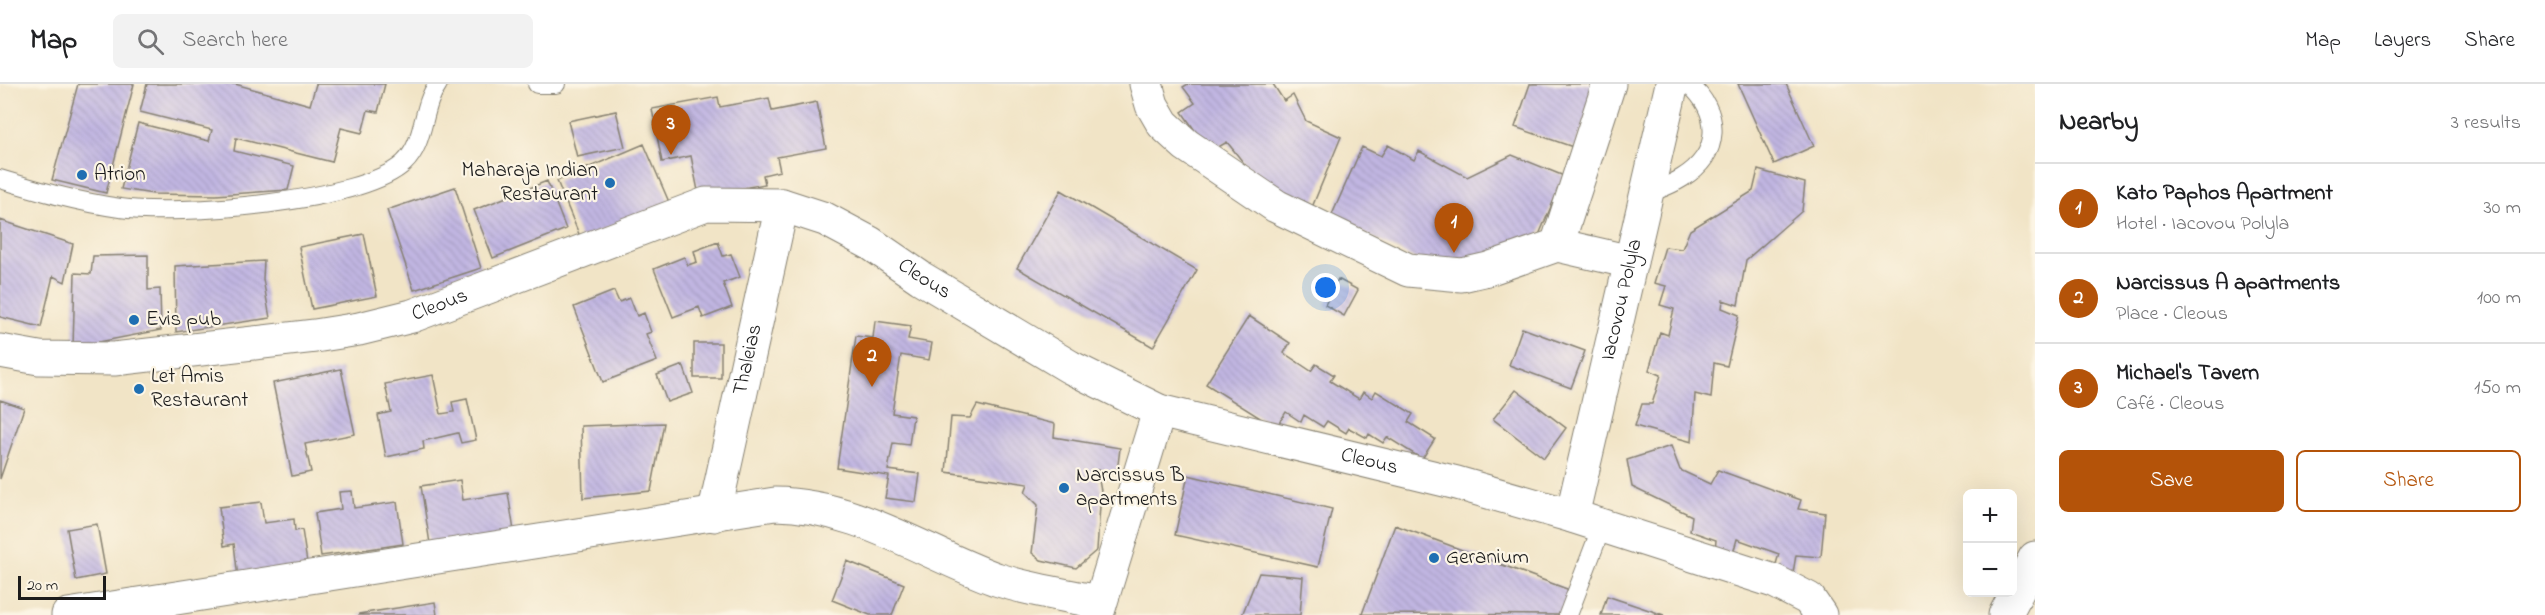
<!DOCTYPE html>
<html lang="en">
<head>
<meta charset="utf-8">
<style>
  body { margin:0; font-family:"Indie Flower",sans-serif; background:#f2f2f2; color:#202124 }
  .controls { position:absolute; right:18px; bottom:18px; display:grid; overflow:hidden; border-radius:9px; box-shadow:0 6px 24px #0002 }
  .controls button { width:54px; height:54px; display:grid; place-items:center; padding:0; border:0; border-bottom:2px solid #e0e0e0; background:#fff; color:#202124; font:30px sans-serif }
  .scale { position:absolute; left:18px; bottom:15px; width:88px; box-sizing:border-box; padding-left:6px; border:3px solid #1c1c1c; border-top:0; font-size:16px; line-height:21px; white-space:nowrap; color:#1c1c1c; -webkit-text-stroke:4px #fcf5e5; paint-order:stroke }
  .you { position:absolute; left:1326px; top:204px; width:21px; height:21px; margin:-15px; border:4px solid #fff; border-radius:50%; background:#1a73e8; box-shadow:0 0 0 9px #1a73e833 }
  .badge { display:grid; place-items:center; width:39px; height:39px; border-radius:50%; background:#b45309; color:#fff; font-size:20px; font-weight:700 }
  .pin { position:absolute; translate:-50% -50px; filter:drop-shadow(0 2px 3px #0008) }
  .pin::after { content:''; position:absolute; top:32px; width:21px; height:18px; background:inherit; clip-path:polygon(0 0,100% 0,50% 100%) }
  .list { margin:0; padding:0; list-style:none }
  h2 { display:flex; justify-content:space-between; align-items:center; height:78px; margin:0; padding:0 24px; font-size:26px }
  h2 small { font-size:20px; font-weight:400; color:#757577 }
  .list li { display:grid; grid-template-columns:39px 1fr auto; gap:18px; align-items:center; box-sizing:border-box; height:90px; padding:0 24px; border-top:2px solid #e0e0e0 }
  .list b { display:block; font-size:22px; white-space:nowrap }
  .list p { margin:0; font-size:20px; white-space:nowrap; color:#757577 }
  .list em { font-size:20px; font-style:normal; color:#757577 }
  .actions { display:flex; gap:12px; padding:18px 24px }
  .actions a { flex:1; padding:14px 0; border:2px solid #b45309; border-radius:9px; text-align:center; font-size:21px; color:#b45309 }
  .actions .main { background:#b45309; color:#fff }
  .icon { flex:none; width:33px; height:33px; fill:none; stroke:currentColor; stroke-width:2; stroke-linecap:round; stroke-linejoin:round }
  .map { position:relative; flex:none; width:2035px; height:531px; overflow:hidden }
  header { display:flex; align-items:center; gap:36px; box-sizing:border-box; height:84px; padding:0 30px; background:#fff; border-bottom:2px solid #e0e0e0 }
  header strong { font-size:28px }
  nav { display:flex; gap:33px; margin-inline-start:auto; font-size:21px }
  .search { width:420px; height:54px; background:#f2f2f2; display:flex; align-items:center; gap:15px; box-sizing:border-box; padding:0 21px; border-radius:9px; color:#757577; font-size:22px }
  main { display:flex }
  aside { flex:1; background:#fff }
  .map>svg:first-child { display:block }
  .building { fill:url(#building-back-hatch) }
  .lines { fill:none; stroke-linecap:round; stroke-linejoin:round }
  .service-casing { stroke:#868071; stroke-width:20 }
  .minor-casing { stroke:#868071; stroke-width:35 }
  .secondary-casing { stroke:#868071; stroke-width:35 }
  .service { stroke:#fff; stroke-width:18 }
  .minor { stroke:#fff; stroke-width:33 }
  .secondary { stroke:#fff; stroke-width:33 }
  .poi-dot { fill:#1f6fb2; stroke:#fcf5e5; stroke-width:2 }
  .labels { text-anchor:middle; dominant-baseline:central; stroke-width:4.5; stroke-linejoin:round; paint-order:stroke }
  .poi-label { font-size:21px; fill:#1c1c1c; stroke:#fcf5e5; text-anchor:start }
  .street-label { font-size:21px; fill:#1c1c1c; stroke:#fcf5e5 }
</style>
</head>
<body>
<header>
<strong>Map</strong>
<div class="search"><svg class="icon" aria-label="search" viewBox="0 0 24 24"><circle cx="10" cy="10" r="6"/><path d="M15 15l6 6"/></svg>Search here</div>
<nav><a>Map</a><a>Layers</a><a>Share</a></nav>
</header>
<main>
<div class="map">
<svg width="2035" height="531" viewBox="0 0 2035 531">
  <defs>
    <pattern id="building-back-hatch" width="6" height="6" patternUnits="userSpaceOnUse" patternTransform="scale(1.5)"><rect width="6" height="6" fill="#c1b6e2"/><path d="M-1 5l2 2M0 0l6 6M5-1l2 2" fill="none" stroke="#a59cc1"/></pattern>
  </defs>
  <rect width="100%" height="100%" fill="#fcf5e5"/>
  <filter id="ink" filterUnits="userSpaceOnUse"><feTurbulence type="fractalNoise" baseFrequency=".0167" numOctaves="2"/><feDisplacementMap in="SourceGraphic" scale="12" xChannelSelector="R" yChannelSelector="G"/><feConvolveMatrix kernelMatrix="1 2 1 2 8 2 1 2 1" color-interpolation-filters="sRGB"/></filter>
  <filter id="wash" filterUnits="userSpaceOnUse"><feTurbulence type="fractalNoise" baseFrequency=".008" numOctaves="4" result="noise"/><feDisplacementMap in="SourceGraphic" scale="24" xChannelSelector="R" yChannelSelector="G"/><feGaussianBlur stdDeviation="1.35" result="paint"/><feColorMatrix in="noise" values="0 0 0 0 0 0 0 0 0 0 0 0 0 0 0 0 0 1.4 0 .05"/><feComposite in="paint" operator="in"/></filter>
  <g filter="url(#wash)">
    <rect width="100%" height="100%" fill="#f1e4c6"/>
    <g id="blocks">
      <path class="building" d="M 78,0 L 134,0 L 106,109 L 52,96 Z
        M 147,0 L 235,0 L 310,21 L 316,0 L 385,0 L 378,28 L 368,26 L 362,49 L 341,44 L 332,78 L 236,54 L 234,67 L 294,82 L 288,106 L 216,111 L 153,110 L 121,105 L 138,39 L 209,57 L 212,46 L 140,28 Z
        M 1188,0 L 1273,0 L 1284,17 L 1293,11 L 1306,37 L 1341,53 L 1308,133 L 1250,87 L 1227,58 L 1210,68 L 1182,28 L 1195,19 L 1183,3 Z
        M 1530,0 L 1597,0 L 1576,64 L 1515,43 Z
        M 1738,0 L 1786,0 L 1814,62 L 1774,80 Z
        M 718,13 L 720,23 L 769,14 L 772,27 L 817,18 L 826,64 L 777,73 L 780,87 L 763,91 L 765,100 L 699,112 L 691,72 L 662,78 L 652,25 Z
        M 616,27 L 625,63 L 577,73 L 568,37 Z
        M 644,60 L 669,118 L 581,155 L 557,97 Z
        M 1388,61 L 1414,76 L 1419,67 L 1467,93 L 1512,71 L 1564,92 L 1536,158 L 1492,177 L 1428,181 L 1331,133 L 1362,63 L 1381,72 Z
        M 1758,86 L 1805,99 L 1802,127 L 1746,176 L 1738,221 L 1723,216 L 1722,224 L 1739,231 L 1727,282 L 1714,279 L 1711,314 L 1695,310 L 1692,358 L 1635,342 L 1642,320 L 1652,320 L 1661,291 L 1649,286 L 1660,248 L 1668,251 L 1674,225 L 1660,221 L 1666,202 L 1654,199 L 1665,163 L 1682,165 L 1690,146 L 1753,107 Z
        M 547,97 L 566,145 L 493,174 L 474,126 Z
        M 455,103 L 481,184 L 414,206 L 387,126 Z
        M 1061,106 L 1197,186 L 1153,263 L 1017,184 Z
        M 0,136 L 73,160 L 65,198 L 53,192 L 41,243 L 0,233 Z
        M 364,150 L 377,212 L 312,225 L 299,163 Z
        M 718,158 L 723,172 L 731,170 L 740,193 L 723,199 L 732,223 L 703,234 L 699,223 L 673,233 L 654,185 L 684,173 L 688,181 L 697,178 L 694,167 Z
        M 148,171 L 148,206 L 160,205 L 161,246 L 73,263 L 75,189 L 91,190 L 93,172 Z
        M 264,177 L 263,195 L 270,234 L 176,248 L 175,182 Z
        M 1338,195 L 1358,206 L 1344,232 L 1325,221 Z
        M 614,207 L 619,218 L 630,214 L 637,232 L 644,229 L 651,248 L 646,250 L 657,277 L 603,298 L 574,223 Z
        M 1249,232 L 1290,259 L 1284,269 L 1311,287 L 1316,280 L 1334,291 L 1330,297 L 1359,315 L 1363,308 L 1372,314 L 1376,307 L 1413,330 L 1408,338 L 1435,355 L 1422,375 L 1387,353 L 1383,359 L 1369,350 L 1367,354 L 1349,344 L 1346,349 L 1327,337 L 1323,343 L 1304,331 L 1301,338 L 1286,328 L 1276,344 L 1206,300 Z
        M 875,237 L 911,242 L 908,255 L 932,259 L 929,276 L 901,271 L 892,329 L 913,332 L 909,361 L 893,359 L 888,386 L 920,390 L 916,418 L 885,414 L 889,392 L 837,384 L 856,252 L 873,254 Z
        M 1522,244 L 1585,267 L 1571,304 L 1509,281 Z
        M 694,259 L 721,259 L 721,294 L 694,294 Z
        M 683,281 L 693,309 L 667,318 L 657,291 Z
        M 341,285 L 355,350 L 305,360 L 311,388 L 292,392 L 273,299 Z
        M 433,291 L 441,330 L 454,328 L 452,318 L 467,315 L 476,356 L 461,359 L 458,349 L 423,357 L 424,365 L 386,373 L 378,331 L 391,328 L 385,300 Z
        M 1516,306 L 1566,344 L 1544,374 L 1493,335 Z
        M 0,316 L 24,324 L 0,395 Z
        M 977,321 L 1055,340 L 1054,353 L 1120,364 L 1117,389 L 1097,386 L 1101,407 L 1097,466 L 1076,484 L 1041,476 L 1032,469 L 1038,421 L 1025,408 L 1028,400 L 946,388 L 951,333 L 970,334 Z
        M 664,339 L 651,407 L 583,414 L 581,342 Z
        M 1671,362 L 1680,386 L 1710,400 L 1718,386 L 1801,416 L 1798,425 L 1825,429 L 1821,473 L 1796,471 L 1792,495 L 1773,490 L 1779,470 L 1737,455 L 1732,473 L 1715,467 L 1716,456 L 1690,447 L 1692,432 L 1632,403 L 1627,376 Z
        M 1188,391 L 1332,425 L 1318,483 L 1175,451 Z
        M 460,396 L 463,416 L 508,409 L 515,453 L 431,466 L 421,402 Z
        M 352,407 L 354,424 L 397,418 L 403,460 L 321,472 L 315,429 L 341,425 L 339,408 Z
        M 261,418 L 264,439 L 294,435 L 295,447 L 302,446 L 308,485 L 238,494 L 234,460 L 224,462 L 219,423 Z
        M 97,440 L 106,490 L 76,496 L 67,445 Z
        M 1395,441 L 1575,508 L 1566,531 L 1362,530 Z
        M 847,477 L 904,500 L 892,531 L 870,531 L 832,516 Z
        M 1259,489 L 1303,493 L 1300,531 L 1242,531 Z
        M 1607,512 L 1664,531 L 1601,531 Z
        M 435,518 L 437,531 L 359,531 L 359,530 Z"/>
    </g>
  </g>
  <g filter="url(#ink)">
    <use href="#blocks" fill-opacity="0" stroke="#868071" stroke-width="1.5"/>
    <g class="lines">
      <defs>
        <path id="service" d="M 537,0 L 556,0
          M 0,95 C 40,107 78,118 120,124 C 178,132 361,119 404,79 C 426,58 421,23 438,0
          M 1647,110 C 1659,105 1671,101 1682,94 C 1721,70 1722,30 1689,0
          M 1568,531 L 1602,442"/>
        <g id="minor">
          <path d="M 1146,0 L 1152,21 L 1163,40 L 1186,61 L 1276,122 L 1408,186 L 1462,191 L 1488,185 L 1557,161 L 1609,0"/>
          <path d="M 1557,161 L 1631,178"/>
          <path id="s1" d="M 0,267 L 39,274 L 114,275 L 315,252 L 359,245 L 412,232 L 706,120 L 782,121 L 825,135 L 870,159 L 921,194 L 1070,283 L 1159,327 L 1457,399 L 1572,432 L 1774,497 L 1809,515 L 1820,531"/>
          <path id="s2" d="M 714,431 L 782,121"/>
          <path id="s3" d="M 1572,432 L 1672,0"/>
          <path d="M 68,531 L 775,420 C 856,421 922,468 996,495 C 1029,506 1065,511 1099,518"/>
          <path d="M 1097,531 L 1159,327"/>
        </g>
        <path id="secondary" d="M 2005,531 L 2035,474"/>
      </defs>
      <use href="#service" class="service-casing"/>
      <use href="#minor" class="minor-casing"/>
      <use href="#secondary" class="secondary-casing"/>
      <use href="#service" class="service"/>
      <use href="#minor" class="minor"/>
      <use href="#secondary" class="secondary"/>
    </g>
  </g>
  <g class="poi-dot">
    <circle cx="82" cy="91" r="6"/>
    <circle cx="610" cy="99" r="6"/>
    <circle cx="134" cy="236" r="6"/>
    <circle cx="139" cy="305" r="6"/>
    <circle cx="1064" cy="404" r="6"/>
    <circle cx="1434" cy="474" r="6"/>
  </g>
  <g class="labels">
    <g class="poi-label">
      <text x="598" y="87" text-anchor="end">Maharaja Indian<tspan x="598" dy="24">Restaurant</tspan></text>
      <text x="94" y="91">Atrion</text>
      <text x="146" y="236">Evis pub</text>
      <text x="151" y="293">Let Amis<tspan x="151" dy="24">Restaurant</tspan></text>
      <text x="1076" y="392">Narcissus B<tspan x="1076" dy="24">apartments</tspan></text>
      <text x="1446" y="474">Geranium</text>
    </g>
    <g class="street-label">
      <text stroke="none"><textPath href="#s1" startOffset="968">Cleous</textPath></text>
      <text stroke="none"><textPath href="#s3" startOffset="222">Iacovou Polyla</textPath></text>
      <text stroke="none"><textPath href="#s1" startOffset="446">Cleous</textPath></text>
      <text stroke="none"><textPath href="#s2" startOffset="159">Thaleias</textPath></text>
      <text stroke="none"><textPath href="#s1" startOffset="1454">Cleous</textPath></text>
    </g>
  </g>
</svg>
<div class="controls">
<button>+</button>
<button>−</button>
</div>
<div class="scale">20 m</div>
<div class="you"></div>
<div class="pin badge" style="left:1454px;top:169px">1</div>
<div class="pin badge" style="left:872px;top:303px">2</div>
<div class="pin badge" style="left:671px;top:71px">3</div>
</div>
<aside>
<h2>Nearby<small>3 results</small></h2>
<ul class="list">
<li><span class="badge">1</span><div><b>Kato Paphos Apartment</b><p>Hotel · Iacovou Polyla</p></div><em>30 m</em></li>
<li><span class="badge">2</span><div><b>Narcissus A apartments</b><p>Place · Cleous</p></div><em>100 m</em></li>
<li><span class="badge">3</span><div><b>Michael's Tavern</b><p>Café · Cleous</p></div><em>150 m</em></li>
</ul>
<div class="actions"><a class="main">Save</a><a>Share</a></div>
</aside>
</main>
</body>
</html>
